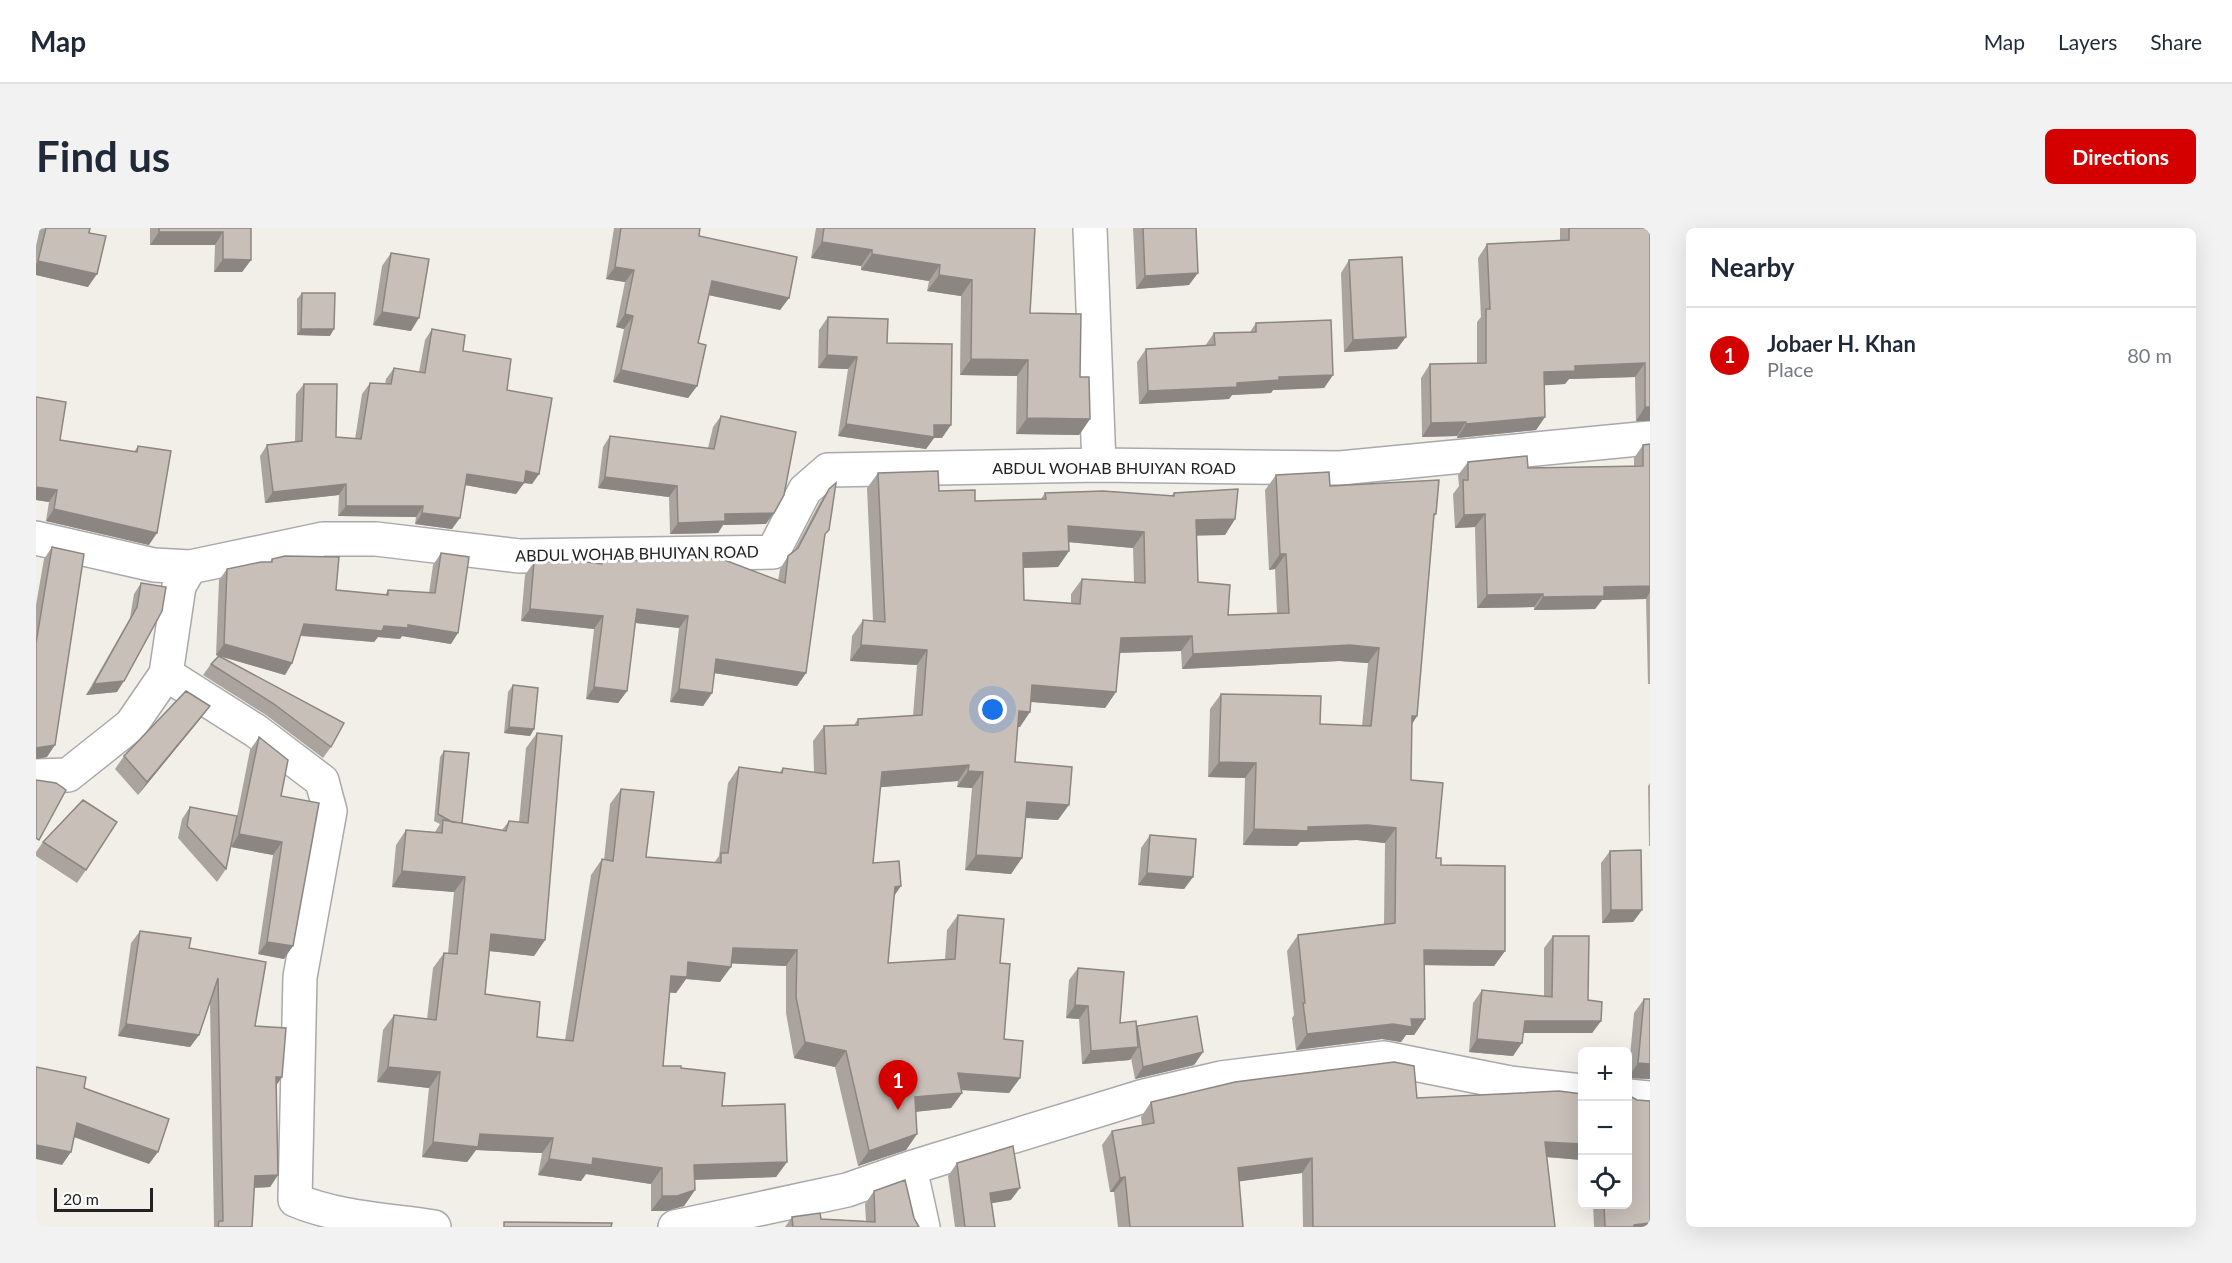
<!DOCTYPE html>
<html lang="en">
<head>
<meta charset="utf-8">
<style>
  body { margin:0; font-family:Lato,sans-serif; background:#f2f2f3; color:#1f2937 }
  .controls { position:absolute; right:18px; bottom:18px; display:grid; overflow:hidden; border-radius:9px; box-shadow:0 6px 24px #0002 }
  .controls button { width:54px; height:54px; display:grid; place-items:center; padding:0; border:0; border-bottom:2px solid #e0e1e3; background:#fff; color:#1f2937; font:30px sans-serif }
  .scale { position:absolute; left:18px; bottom:15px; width:99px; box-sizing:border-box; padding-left:6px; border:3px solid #222; border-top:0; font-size:16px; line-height:21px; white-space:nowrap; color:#222; -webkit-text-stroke:4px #fff; paint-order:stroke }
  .you { position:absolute; left:957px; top:482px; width:21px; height:21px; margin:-15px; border:4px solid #fff; border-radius:50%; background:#1a73e8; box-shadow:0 0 0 9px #1a73e833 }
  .badge { display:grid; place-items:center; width:39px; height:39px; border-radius:50%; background:#d40000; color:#fff; font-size:20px; font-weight:700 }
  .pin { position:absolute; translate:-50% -50px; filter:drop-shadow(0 2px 3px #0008) }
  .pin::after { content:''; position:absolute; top:32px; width:21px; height:18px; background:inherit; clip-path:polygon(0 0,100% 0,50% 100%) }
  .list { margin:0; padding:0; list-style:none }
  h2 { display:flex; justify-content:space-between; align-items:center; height:78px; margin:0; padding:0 24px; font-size:26px }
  h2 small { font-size:20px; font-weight:400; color:#747a83 }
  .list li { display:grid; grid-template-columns:39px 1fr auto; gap:18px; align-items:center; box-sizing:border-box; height:96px; padding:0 24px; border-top:2px solid #e0e1e3 }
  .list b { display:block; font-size:22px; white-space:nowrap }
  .list p { margin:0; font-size:20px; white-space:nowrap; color:#747a83 }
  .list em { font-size:20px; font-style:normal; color:#747a83 }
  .icon { flex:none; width:33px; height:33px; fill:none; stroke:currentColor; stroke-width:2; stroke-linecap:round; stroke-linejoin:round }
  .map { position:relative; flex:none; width:1614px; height:999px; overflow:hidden; border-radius:9px }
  header { display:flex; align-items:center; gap:36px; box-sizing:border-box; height:84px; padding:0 30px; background:#fff; border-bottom:2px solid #e0e1e3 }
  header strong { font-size:28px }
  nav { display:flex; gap:33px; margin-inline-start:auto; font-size:21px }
  .intro { display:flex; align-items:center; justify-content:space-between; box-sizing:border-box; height:144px; padding:0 36px }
  h1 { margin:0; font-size:42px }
  .button { padding:15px 27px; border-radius:9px; background:#d40000; color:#fff; font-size:21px; font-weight:700 }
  main { display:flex; gap:36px; padding:0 36px }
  aside { flex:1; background:#fff; border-radius:9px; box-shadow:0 6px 24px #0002 }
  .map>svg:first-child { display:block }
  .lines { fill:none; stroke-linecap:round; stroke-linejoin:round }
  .minor-casing { stroke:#a9a9a9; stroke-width:36 }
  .minor { stroke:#fff; stroke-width:33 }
  .wall { fill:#aba49e; fill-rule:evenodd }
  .shaded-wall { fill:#8b8681 }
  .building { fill:#c7bfb8; stroke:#8b8681; stroke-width:1.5; fill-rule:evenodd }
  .labels { text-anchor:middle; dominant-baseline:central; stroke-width:6; stroke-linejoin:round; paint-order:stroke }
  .street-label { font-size:16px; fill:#222; stroke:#fff }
</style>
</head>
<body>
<header>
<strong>Map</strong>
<nav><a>Map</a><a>Layers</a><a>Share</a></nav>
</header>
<div class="intro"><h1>Find us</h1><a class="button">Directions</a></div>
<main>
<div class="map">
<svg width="1614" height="999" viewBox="0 0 1614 999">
  <rect width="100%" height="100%" fill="#f2efe9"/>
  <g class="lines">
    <defs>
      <path id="minor" d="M 1054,0 L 1063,237
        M 0,310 L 118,337 L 154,339
        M 130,446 L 220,503 L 286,553 L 294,583 L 264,749 L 259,972 C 302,990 352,992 398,999
        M 0,548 L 32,547 L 95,497 L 130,446 L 143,358 L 154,339 L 287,311 L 340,311 L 483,328 L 737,324 L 769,262 L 792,242 L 1063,237 L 1304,240 L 1614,210
        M 1592,868 L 1614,870
        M 874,940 L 887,999
        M 639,999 L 811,962 L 874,940 L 1108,868 L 1185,850 L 1348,830 L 1474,855 L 1546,863"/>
    </defs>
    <use href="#minor" class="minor-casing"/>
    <use href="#minor" class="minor"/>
  </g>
  <path class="wall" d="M 4,0 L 54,0 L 52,59 L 0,47 L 0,18 Z
    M 114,0 L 215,0 L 215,32 L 206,44 L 178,44 L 179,17 L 114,17 Z
    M 578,0 L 664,0 L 663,8 L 753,70 L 744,82 L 673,67 L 662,115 L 661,158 L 652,170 L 577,154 L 588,101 L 580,99 L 589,54 L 570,51 Z
    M 780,0 L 999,0 L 994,85 L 1044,149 L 1054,191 L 1043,207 L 980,206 L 981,148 L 924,147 L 925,68 L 891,63 L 893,53 L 825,42 L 825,38 L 775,30 Z
    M 1097,0 L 1160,0 L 1153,57 L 1100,61 Z
    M 1524,0 L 1614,0 L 1614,193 L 1600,193 L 1599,149 L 1533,151 L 1529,156 L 1508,157 L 1509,189 L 1500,202 L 1421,210 L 1421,208 L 1386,209 L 1385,150 L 1394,136 L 1441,136 L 1441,94 L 1445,89 L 1442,30 L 1451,16 L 1524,13 Z
    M 355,25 L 375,103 L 337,97 L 346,38 Z
    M 1313,32 L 1361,121 L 1308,124 L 1305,45 Z
    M 266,65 L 294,108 L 261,107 L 261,71 Z
    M 792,89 L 851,115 L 906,210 L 898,210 L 890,221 L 802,208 L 812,141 L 782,140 L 783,102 Z
    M 1220,95 L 1297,147 L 1288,160 L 1237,162 L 1235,165 L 1196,167 L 1193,171 L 1103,176 L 1101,134 L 1110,121 L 1169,118 L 1178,105 L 1214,104 Z
    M 396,101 L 427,123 L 471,162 L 503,246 L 496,256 L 488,255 L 480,266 L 429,257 L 416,301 L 379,296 L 380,289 L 302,288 L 303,267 L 229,275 L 224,228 L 231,217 L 259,214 L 260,166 L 268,156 L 300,209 L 319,211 L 326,166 L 334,155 L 349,156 L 350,151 L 358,140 L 383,144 L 389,112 Z
    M 0,169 L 24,212 L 98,224 L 102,218 L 113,317 L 10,293 L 13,274 L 0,272 Z
    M 685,188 L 730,296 L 687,297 L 682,305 L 634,306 L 633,269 L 562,260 L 567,219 L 574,208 L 672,220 L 677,199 Z
    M 1614,216 L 1614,456 L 1612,456 L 1610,371 L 1566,372 L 1559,381 L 1498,382 L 1498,379 L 1441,380 L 1439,299 L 1419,300 L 1417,266 L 1423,258 L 1422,247 L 1432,234 L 1492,240 L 1598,238 L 1598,230 L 1607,217 Z
    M 842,245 L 939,273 L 1005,271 L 1009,265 L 1135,268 L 1138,265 L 1199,291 L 1189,307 L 1161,307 L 1162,354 L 1192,387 L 1241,385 L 1239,341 L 1233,342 L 1229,262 L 1240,247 L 1294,258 L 1400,286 L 1398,289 L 1381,488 L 1376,496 L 1375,552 L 1400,630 L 1405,637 L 1469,723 L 1458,738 L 1388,737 L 1389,791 L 1378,807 L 1370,807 L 1365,814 L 1346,811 L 1260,822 L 1256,790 L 1258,787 L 1251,723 L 1262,707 L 1348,696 L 1349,615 L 1321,612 L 1264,614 L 1261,618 L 1207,617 L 1209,550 L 1172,549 L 1174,481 L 1185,466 L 1284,496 L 1326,498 L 1332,435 L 1303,433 L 1146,441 L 1145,423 L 1083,425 L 1080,464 L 1069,480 L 995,474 L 984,499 L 981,499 L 979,534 L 1022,592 L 989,590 L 986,630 L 975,646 L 929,642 L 936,560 L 921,559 L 922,553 L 844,559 L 837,635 L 858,668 L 852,735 L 909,732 L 911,702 L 922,687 L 964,735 L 968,811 L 984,850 L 973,865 L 925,862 L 926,865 L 915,880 L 879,884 L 881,906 L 870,922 L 822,938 L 799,839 L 758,830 L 750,785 L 750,738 L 695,735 L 684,754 L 650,751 L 640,765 L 634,764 L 627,838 L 645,840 L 686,878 L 751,934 L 740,949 L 659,952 L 659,962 L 648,978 L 630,983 L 615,983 L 615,956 L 550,946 L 545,953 L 502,947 L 506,925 L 440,922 L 431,934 L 386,929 L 393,860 L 341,854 L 347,802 L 358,787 L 391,791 L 397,740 L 408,725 L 412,725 L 418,664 L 356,659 L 360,617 L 370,602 L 399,604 L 404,596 L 398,593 L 404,529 L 408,523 L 426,595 L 466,602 L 473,593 L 483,594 L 490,520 L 501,505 L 509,712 L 498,728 L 453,723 L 449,766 L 501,809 L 529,812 L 555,647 L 566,631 L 568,632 L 574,576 L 585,561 L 610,629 L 678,635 L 683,628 L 692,555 L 703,539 L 744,544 L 747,540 L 778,544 L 777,513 L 788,498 L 818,497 L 822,491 L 877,488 L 881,437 L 814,433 L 816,408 L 827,392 L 837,393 L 831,260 ZM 1032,314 L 1097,320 L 1098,354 L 1046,351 L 1035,366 L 1035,375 L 988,372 L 987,340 L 1022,339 L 1033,323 Z
    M 793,261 L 793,302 L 788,308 L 770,445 L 761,458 L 678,445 L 676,465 L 667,478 L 634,474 L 643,400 L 599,395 L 591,463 L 582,475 L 550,471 L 558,401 L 485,393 L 489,347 L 498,334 L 564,336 L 566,333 L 742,353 L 744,341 L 752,328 L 758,323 L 784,274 Z
    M 16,319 L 11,529 L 0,531 L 0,377 L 8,331 Z
    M 405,325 L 415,416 L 366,408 L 364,411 L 342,409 L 338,414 L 264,408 L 256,435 L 249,447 L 183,428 L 295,519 L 287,530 L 230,487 L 167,447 L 175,436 L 182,428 L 180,427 L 183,352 L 191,341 L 234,334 L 236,331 L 300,362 L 349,367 L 352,362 L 393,365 L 397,337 Z
    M 105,355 L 130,359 L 81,464 L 50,467 L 94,390 L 98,366 Z
    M 477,457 L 498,501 L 494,508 L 468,505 L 472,464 Z
    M 165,490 L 102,567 L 79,541 L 88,528 Z
    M 223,509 L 245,568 L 248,731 L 222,726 L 237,627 L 195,619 L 190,641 L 181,654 L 142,610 L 146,591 L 154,579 L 201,588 L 214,522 Z
    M 1614,555 L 1614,618 L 1613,618 L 1612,558 Z
    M 1114,607 L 1157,649 L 1148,661 L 1102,657 L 1105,620 Z
    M 7,614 L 50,642 L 41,655 L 0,628 L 0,624 Z
    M 1574,623 L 1606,682 L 1597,694 L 1566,695 L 1565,635 Z
    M 104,703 L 153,720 L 230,734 L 219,798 L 240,858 L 242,947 L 234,959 L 218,960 L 216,999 L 178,999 L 174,774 L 163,807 L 154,819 L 82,808 L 95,715 Z
    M 1517,708 L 1552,772 L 1565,793 L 1556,805 L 1487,805 L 1477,828 L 1433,824 L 1437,775 L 1446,762 L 1508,768 L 1508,720 Z
    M 1042,740 L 1084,795 L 1101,798 L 1167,824 L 1158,837 L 1099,851 L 1095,830 L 1094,832 L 1046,836 L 1043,791 L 1030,790 L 1033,752 Z
    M 1608,771 L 1614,851 L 1592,850 L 1598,785 Z
    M 1546,866 L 1546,932 L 1511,929 L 1519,999 L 1267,999 L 1266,945 L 1203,953 L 1207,999 L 1082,999 L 1078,964 L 1074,964 L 1066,917 L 1076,903 L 1106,898 L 1105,889 L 1115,874 L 1381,870 Z
    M 921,935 L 975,972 L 955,975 L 959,999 L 919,999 L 912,948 Z
    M 838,963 L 878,990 L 883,999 L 749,999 L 756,989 L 785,991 L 830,993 L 829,976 Z
    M 1557,976 L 1592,976 L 1614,999 L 1558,999 Z"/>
  <path class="shaded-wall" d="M 123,4 L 187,4 L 179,17 L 114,17 Z
    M 786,14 L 836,22 L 825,38 L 775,30 Z
    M 836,26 L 904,37 L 893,53 L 825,42 Z
    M 187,31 L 215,32 L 206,44 L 178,44 Z
    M 2,33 L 61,46 L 52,59 L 0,47 L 0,36 Z
    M 579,39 L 598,42 L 589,54 L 570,51 Z
    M 1162,45 L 1153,57 L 1100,61 L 1109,48 Z
    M 903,47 L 936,52 L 925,68 L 891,63 Z
    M 676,53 L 753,70 L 744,82 L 667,66 Z
    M 346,84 L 383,90 L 375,103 L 337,97 Z
    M 589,86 L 597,88 L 588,101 L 580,99 Z
    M 265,101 L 298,101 L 294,108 L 261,107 Z
    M 1370,109 L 1361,121 L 1308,124 L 1317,112 Z
    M 791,127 L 821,129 L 812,141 L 782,140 Z
    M 935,131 L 992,132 L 981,148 L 924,147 Z
    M 1609,135 L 1599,149 L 1533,151 L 1529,156 L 1499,158 L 1508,144 L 1539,138 Z
    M 585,142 L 661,158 L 652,170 L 577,154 Z
    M 1297,147 L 1288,160 L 1237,162 L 1235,165 L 1196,167 L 1193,171 L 1103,176 L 1112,163 L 1201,155 L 1243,149 Z
    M 1609,179 L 1614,179 L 1614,193 L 1600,193 Z
    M 1509,189 L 1500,202 L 1421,210 L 1430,196 Z
    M 991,190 L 1054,191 L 1043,207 L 980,206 Z
    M 1430,194 L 1421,208 L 1386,209 L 1395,195 Z
    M 810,196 L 898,197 L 915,197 L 906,210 L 898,210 L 890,221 L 802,208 Z
    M 490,243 L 503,246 L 496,256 L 482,254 Z
    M 431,246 L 488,255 L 480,266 L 423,256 Z
    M 569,249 L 641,258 L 633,269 L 562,260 Z
    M 310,256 L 303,267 L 229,275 L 237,264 Z
    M 0,259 L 21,262 L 13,274 L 0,272 Z
    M 310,278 L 387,278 L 380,289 L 302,288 Z
    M 18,281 L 121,305 L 113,317 L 10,293 Z
    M 386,285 L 424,290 L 416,301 L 379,296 Z
    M 738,285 L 730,296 L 687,297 L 682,305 L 634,306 L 642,295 L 689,286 Z
    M 1449,286 L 1439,299 L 1419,300 L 1428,287 Z
    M 1199,291 L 1189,307 L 1149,308 L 1160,292 Z
    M 1032,298 L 1108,304 L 1097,320 L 1021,313 Z
    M 1033,323 L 1022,339 L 976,340 L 987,325 Z
    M 1244,326 L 1250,326 L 1239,341 L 1233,342 Z
    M 1614,358 L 1614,364 L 1610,371 L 1566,372 L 1559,381 L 1498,382 L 1507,369 L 1568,359 Z
    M 1507,366 L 1498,379 L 1441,380 L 1451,367 Z
    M 494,381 L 567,388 L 558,401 L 485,393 Z
    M 601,381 L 652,388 L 643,400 L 592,394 Z
    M 268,396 L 348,398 L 372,397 L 422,405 L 415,416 L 366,408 L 364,411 L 342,409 L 338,414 L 260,407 Z
    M 1156,408 L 1145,423 L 1074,425 L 1085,410 Z
    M 188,416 L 256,435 L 249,447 L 180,427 Z
    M 825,417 L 891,422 L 881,437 L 814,433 Z
    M 1314,417 L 1343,420 L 1332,435 L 1303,433 L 1146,441 L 1157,426 Z
    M 680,431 L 770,445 L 761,458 L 671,444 Z
    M 88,453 L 81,464 L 50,467 L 58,456 Z
    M 996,457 L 1080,464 L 1069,480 L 985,473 Z
    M 558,459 L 591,463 L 582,475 L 550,471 Z
    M 643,461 L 676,465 L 667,478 L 634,474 Z
    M 174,478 L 165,490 L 102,567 L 111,554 Z
    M 983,483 L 994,484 L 984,499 L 972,499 Z
    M 1376,488 L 1381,488 L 1371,504 Z
    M 473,499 L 498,501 L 494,508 L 468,505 Z
    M 19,517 L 11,529 L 0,531 L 0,520 Z
    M 1183,534 L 1220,535 L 1209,550 L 1172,549 Z
    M 933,537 L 922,553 L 835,560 L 846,544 Z
    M 932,543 L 947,544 L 936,560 L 921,559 Z
    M 991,574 L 1033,577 L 1022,592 L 980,589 Z
    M 1332,597 L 1360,600 L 1349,615 L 1321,612 L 1264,614 L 1261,618 L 1207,617 L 1218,601 Z
    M 203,606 L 246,614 L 237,627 L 195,619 Z
    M 940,627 L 986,630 L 975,646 L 929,642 Z
    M 366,643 L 429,649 L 418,664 L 356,659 Z
    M 1111,645 L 1157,649 L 1148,661 L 1102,657 Z
    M 865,658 L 854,674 L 859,659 Z
    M 1575,682 L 1606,682 L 1597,694 L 1566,695 Z
    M 455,706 L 509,712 L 498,728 L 444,722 Z
    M 231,714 L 257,718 L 248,731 L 222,726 Z
    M 697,720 L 761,722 L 750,738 L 686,735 Z
    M 1388,722 L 1469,723 L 1458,738 L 1378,737 Z
    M 652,734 L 695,739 L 684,754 L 650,751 L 640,765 L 624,764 L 635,748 Z
    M 1039,777 L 1052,778 L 1043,791 L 1030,790 Z
    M 1375,791 L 1389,791 L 1378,807 L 1370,807 L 1365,814 L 1346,811 L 1260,822 L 1271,806 Z
    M 1489,793 L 1565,793 L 1556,805 L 1480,805 Z
    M 90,796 L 163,807 L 154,819 L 82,808 Z
    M 1441,811 L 1486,815 L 1477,828 L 1433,824 Z
    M 769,814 L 810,823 L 799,839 L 758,830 Z
    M 1102,819 L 1094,832 L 1046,836 L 1055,823 Z
    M 1167,824 L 1158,837 L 1099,851 L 1107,839 Z
    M 1602,835 L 1614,836 L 1614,851 L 1592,850 Z
    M 352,839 L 404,844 L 393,860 L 341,854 Z
    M 922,845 L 984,850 L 973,865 L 911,861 Z
    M 240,849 L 246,849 L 238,861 Z
    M 926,865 L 915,880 L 868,885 L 879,869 Z
    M 41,895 L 122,924 L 113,936 L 32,907 Z
    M 444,906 L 517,910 L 506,925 L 440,922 L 431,934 L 386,929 L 397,914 Z
    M 881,906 L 870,922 L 822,938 L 833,923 Z
    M 1509,914 L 1546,916 L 1546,932 L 1498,928 Z
    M 0,917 L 35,924 L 26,937 L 0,931 Z
    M 557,930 L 626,940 L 615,956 L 550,946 L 545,953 L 502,947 L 513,931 Z
    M 1276,930 L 1266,945 L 1192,955 L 1202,940 Z
    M 751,934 L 740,949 L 648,952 L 658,937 Z
    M 242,947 L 234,959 L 210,960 L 219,948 Z
    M 1089,949 L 1078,964 L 1074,964 L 1084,950 Z
    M 984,960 L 975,972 L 945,977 L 954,965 Z
    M 659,962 L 648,978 L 630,983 L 615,983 L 626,968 Z
    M 1614,995 L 1614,999 L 1596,999 L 1598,997 Z"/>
  <path class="building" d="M 10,0 L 54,0 L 53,5 L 70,8 L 61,46 L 2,33 Z
    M 123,0 L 215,0 L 215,32 L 187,31 L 187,4 L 123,4 Z
    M 585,0 L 664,0 L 663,8 L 761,29 L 753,70 L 676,53 L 662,115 L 670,117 L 661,158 L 585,142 L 597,88 L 589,86 L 598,42 L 579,39 Z
    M 788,0 L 999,0 L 994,85 L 1045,86 L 1044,149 L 1053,149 L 1054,191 L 991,190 L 992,132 L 935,131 L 936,52 L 903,47 L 904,37 L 836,26 L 836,22 L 786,14 Z
    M 1107,0 L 1160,0 L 1162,45 L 1109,48 Z
    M 1533,0 L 1614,0 L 1614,179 L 1609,179 L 1609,135 L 1539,138 L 1539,143 L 1508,144 L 1509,189 L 1430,196 L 1430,194 L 1395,195 L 1394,136 L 1450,135 L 1450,81 L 1454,81 L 1451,16 L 1533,12 Z
    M 355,25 L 393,31 L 383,90 L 346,84 Z
    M 1366,29 L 1370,109 L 1317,112 L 1313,32 Z
    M 266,65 L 299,65 L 298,101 L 265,101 Z
    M 792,89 L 852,91 L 851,115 L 916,116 L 915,197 L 898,197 L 898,209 L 810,196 L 821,129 L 791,127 Z
    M 1295,92 L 1297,147 L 1243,149 L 1243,152 L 1201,155 L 1201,159 L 1112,163 L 1110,121 L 1179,117 L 1178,105 L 1220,104 L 1220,95 Z
    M 396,101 L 429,107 L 427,123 L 475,131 L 471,162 L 516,170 L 503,246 L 490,243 L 488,255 L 431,246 L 424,290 L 386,285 L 387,278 L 310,278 L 310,256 L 237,264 L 231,217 L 266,213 L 268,156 L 301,156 L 300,209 L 325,211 L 334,155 L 355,156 L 358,140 L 389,145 Z
    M 0,169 L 30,174 L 24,212 L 101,224 L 102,218 L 135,223 L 121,305 L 18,281 L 21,262 L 0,259 Z
    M 685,188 L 760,204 L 748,267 L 738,285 L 689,286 L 689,293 L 642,295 L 641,258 L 569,249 L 574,208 L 678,221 Z
    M 1614,216 L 1614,358 L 1568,359 L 1568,368 L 1507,369 L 1507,366 L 1451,367 L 1449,286 L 1428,287 L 1427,252 L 1432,252 L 1432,234 L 1491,228 L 1492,240 L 1607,238 L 1607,217 Z
    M 902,243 L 903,263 L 939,262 L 939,273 L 1010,271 L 1009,265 L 1067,263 L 1138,268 L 1138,265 L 1202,261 L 1199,291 L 1160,292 L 1162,354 L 1194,357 L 1192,387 L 1253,385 L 1250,326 L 1244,326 L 1240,247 L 1293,244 L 1294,258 L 1403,252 L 1400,286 L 1398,286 L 1381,488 L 1376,488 L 1375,552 L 1407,555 L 1400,630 L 1405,630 L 1405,637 L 1469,638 L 1469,723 L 1388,722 L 1389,791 L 1375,791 L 1376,799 L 1357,796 L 1271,806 L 1267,775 L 1269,775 L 1262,707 L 1359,695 L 1360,600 L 1332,597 L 1272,599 L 1272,603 L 1218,601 L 1220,535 L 1183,534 L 1185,466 L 1285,468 L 1284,496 L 1335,498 L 1343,420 L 1314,417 L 1157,426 L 1156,408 L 1085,410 L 1080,464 L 996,457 L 994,484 L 983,483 L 979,534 L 1036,539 L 1033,577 L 991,574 L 986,630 L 940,627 L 947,544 L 932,543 L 933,537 L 846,544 L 837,635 L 863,633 L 865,658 L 859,659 L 852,735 L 919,731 L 922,687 L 968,691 L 964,735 L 974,736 L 968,811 L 987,813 L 984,850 L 922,845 L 926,865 L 879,869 L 881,906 L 833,923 L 810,823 L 769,814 L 760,769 L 761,722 L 697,720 L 695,739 L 652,734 L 651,749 L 635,748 L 627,838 L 645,838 L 645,840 L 689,845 L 686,878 L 749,876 L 751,934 L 658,937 L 659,962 L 641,968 L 626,968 L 626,940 L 557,930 L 556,937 L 513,931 L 517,910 L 444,906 L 442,919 L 397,914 L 404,844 L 352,839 L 358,787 L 400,792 L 408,725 L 421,726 L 429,649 L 366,643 L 370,602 L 406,605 L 407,592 L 470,603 L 473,593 L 492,595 L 501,505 L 526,508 L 509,712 L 455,706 L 449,766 L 504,774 L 501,809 L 537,813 L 566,631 L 577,633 L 585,561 L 618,564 L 610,629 L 685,635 L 685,625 L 692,625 L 703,539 L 746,545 L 747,540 L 790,546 L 788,498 L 822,497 L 822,491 L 886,487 L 891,422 L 825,417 L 827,392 L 849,394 L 842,245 ZM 1032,298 L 1108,304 L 1109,355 L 1046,351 L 1044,376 L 988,372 L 987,325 L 1033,323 Z
    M 800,255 L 793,302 L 789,306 L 770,445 L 680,431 L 676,465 L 643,461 L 652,388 L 601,381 L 591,463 L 558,459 L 567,388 L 494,381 L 498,334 L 542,333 L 566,336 L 566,333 L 686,331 L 749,355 L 752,328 L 762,320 L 793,261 Z
    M 16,319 L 48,326 L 19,517 L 0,520 L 0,415 Z
    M 405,325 L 433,329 L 422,405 L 372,397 L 372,400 L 348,398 L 346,403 L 268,396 L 256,435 L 188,416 L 191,341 L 225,334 L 236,334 L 236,331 L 249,328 L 303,329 L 300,362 L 352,367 L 352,362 L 399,365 Z
    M 105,355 L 130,359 L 126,383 L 88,453 L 58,456 L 101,379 Z
    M 183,428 L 308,495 L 295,519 L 238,476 L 175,436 Z
    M 477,457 L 502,460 L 498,501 L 473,499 Z
    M 150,463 L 174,478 L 111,554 L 88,528 Z
    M 223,509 L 252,532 L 245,568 L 283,575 L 257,718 L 231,714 L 246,614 L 203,606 Z
    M 408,523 L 433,525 L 426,595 L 416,594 L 402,586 Z
    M 0,552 L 20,555 L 30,562 L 3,612 L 0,610 Z
    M 47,572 L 81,594 L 50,642 L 7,614 Z
    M 154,579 L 201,588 L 190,641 L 151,598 Z
    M 1114,607 L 1160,611 L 1157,649 L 1111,645 Z
    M 1605,622 L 1606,682 L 1575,682 L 1574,623 Z
    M 104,703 L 155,710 L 153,720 L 230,734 L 219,798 L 250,800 L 246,849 L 240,849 L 242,947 L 219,948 L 216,999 L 182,999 L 183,993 L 187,993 L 182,750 L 163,807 L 90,796 Z
    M 1517,708 L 1553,708 L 1552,772 L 1566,774 L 1565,793 L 1489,793 L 1486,815 L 1441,811 L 1446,762 L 1516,769 Z
    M 1042,740 L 1088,744 L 1084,795 L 1100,793 L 1102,819 L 1055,823 L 1052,778 L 1039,777 Z
    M 1608,771 L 1614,771 L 1614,836 L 1602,835 Z
    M 1161,788 L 1167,824 L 1107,839 L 1101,798 Z
    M 1358,834 L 1378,838 L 1381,870 L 1523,863 L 1546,866 L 1546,916 L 1509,914 L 1519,999 L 1277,999 L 1276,930 L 1202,940 L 1207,999 L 1094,999 L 1089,949 L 1084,950 L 1076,903 L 1118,895 L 1115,874 L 1199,854 Z
    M 0,839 L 50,849 L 48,860 L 133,891 L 122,924 L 41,895 L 35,924 L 0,917 Z
    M 1592,867 L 1601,872 L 1614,873 L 1614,995 L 1598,997 L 1598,999 L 1569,999 L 1568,976 L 1592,976 Z
    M 977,918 L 984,960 L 954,965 L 959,999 L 929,999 L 921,935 Z
    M 869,952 L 878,990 L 883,999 L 757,999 L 756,989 L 784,985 L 785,991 L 839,994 L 838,963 Z
    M 468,994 L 576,995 L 575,999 L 468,999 Z"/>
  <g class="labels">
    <g class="street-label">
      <text x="1078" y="239">ABDUL WOHAB BHUIYAN ROAD</text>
      <text transform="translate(601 325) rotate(-1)">ABDUL WOHAB BHUIYAN ROAD</text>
    </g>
  </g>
</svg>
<div class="controls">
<button>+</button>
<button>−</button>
<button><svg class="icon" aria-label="locate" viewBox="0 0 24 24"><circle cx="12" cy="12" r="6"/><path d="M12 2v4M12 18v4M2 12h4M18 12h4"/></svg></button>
</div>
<div class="scale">20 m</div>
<div class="you"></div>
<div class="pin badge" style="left:862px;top:882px">1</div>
</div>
<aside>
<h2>Nearby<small></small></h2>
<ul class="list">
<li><span class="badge">1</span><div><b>Jobaer H. Khan</b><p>Place</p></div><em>80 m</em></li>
</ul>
</aside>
</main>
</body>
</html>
